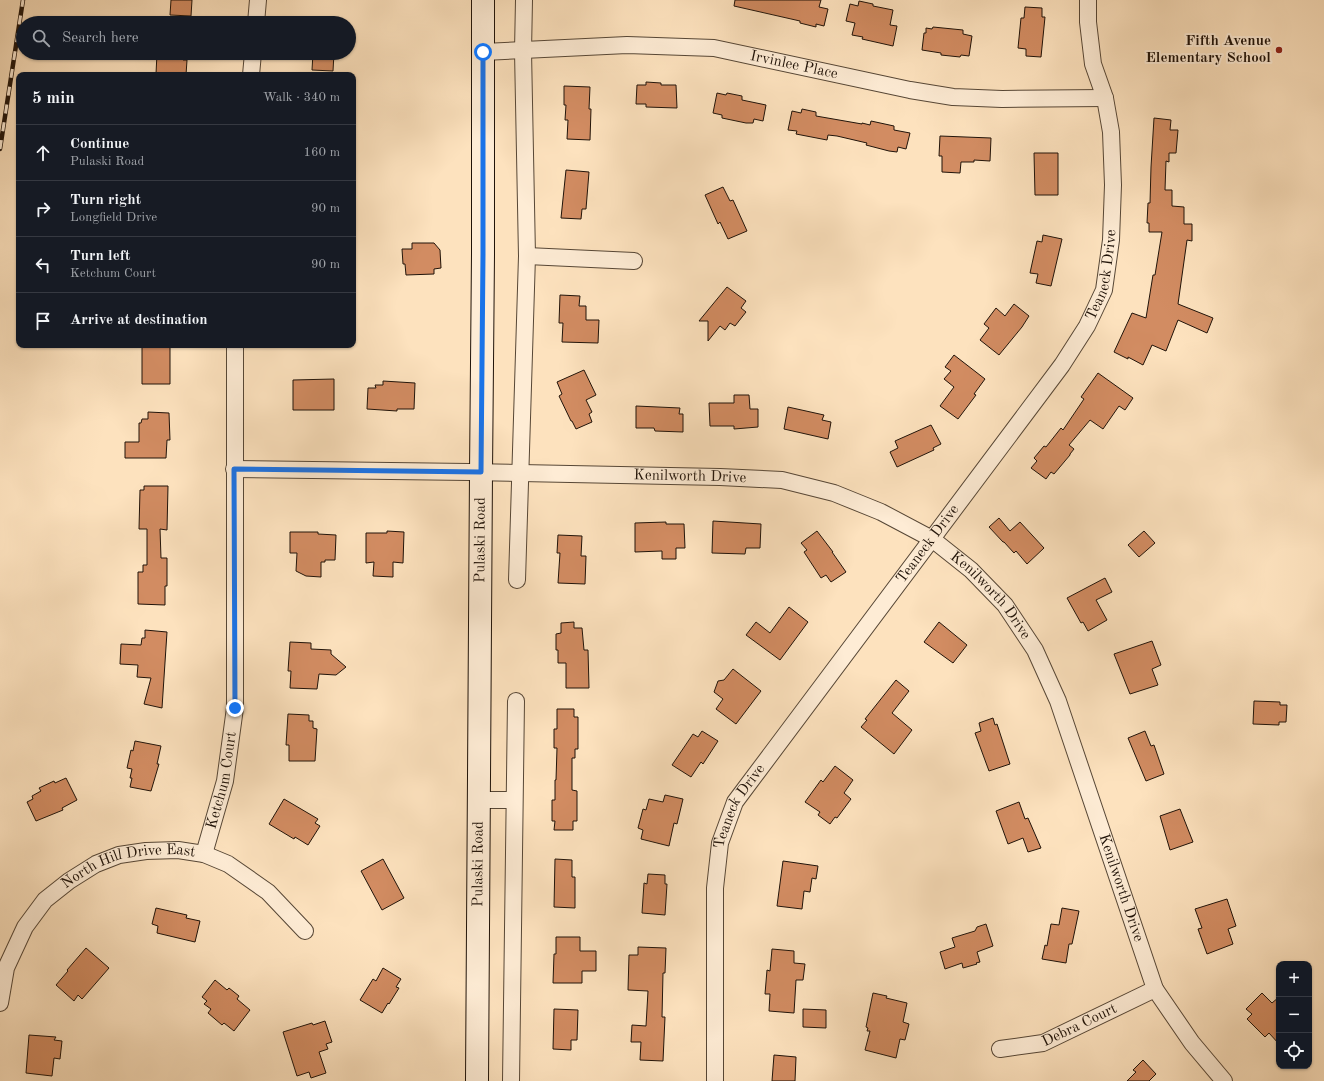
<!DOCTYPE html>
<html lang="en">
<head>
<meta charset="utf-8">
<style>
  body { margin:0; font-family:"Old Standard TT",serif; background:#20242c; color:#f1f3f6 }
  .controls { position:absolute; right:12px; bottom:12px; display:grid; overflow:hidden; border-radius:8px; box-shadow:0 1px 3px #0004 }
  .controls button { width:36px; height:36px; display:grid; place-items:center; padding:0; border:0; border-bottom:1px solid #363941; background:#171b24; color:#f1f3f6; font:20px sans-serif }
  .stop { position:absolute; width:12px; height:12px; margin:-9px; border:3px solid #1a73e8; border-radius:50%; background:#fff }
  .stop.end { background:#1a73e8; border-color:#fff; box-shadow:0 1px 4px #0008 }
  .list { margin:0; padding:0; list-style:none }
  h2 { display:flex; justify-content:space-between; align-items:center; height:52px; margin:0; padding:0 16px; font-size:17px }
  h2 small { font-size:13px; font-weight:400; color:#9ea1a6 }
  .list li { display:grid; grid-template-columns:26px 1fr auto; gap:12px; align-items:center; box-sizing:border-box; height:56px; padding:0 16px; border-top:1px solid #363941 }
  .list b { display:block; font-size:15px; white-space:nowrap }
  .list p { margin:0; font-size:13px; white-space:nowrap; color:#9ea1a6 }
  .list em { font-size:13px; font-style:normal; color:#9ea1a6 }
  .icon { flex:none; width:22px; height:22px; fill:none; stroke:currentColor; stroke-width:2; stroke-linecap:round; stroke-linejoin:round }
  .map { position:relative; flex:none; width:1324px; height:1081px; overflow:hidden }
  .search { position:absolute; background:#171b24; box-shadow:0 1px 3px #0004; left:16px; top:16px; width:340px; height:44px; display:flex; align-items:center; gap:10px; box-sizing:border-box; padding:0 14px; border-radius:22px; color:#9ea1a6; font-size:15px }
  .panel { position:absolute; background:#171b24; box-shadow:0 1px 3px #0004; left:16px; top:72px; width:340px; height:276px; border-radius:8px }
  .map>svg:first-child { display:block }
  .building { fill:#d28c62; stroke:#201309 }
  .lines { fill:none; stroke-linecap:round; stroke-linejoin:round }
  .street-casing { stroke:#574736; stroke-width:18 }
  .secondary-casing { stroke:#201309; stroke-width:24 }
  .street { stroke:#feecd5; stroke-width:16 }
  .secondary { stroke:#feecd5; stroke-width:22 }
  .rail-casing { stroke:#201309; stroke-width:4.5 }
  .rail { stroke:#feecd5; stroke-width:3; stroke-dasharray:9; stroke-linecap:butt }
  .route { stroke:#1a73e8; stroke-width:5 }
  .poi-dot { fill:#8f2418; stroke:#feecd5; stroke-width:1.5 }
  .labels { text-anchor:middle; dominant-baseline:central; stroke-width:4; stroke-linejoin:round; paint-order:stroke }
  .poi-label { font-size:15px; font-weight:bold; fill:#201309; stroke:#feecd5; text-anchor:end }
  .street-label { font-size:15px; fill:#201309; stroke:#feecd5 }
</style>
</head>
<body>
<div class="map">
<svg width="1324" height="1081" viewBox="0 0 1324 1081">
  <rect width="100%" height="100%" fill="#fde2be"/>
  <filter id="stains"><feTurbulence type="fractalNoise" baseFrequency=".005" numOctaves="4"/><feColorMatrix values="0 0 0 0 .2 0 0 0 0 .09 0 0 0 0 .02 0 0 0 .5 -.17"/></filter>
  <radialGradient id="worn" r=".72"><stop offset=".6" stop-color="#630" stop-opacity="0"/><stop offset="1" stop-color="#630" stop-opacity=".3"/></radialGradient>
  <path class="building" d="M 171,0 L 192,0 L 191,16 L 170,15 Z
    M 735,0 L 821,0 L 819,7 L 828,9 L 824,26 L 816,24 L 816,27 L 800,23 L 800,21 L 734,6 Z
    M 859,1 L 873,4 L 873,6 L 893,10 L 890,25 L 897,26 L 893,46 L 862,39 L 863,37 L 852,35 L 855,23 L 846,21 L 850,4 L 858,6 Z
    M 1025,7 L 1042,8 L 1042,17 L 1045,17 L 1041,57 L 1026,56 L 1026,49 L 1018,48 L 1021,18 L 1024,18 Z
    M 933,27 L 963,30 L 963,34 L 972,36 L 969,56 L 961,55 L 960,57 L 941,55 L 941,53 L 922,50 L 924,33 L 926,33 L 926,28 L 932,29 Z
    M 157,53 L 184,53 L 183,60 L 187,60 L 186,75 L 162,75 L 156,74 Z
    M 313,53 L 334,53 L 333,71 L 312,70 Z
    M 646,82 L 661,83 L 661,85 L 676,85 L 677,108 L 646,107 L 646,104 L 636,104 L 637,85 L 646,85 Z
    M 564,86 L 590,87 L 589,109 L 591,109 L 590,140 L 567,139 L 568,120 L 565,120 L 566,105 L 564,105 Z
    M 717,93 L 726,95 L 727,93 L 742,96 L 742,100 L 766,105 L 763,121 L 754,119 L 753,123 L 746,123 L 722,118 L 722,115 L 713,113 Z
    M 802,109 L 816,112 L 816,116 L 862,124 L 862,123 L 870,125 L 871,121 L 894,126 L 894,130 L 910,133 L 906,149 L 898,147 L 897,152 L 889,151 L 866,145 L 867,143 L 837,136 L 828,135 L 827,140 L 796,134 L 797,131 L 788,130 L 792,111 L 801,113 Z
    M 1154,118 L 1171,120 L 1170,130 L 1178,130 L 1176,153 L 1169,153 L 1169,162 L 1166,161 L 1165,190 L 1172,190 L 1172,206 L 1184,207 L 1184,224 L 1192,224 L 1192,241 L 1187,240 L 1178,304 L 1213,318 L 1207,333 L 1178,320 L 1166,351 L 1152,345 L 1143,365 L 1128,357 L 1128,359 L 1114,352 L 1132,313 L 1146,318 L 1153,275 L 1155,275 L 1162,232 L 1149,232 L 1149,223 L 1147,223 L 1148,203 L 1150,203 L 1151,167 Z
    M 940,136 L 991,138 L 990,161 L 974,160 L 974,162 L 961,162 L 960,173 L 942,172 L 942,156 L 939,156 Z
    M 1034,153 L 1058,153 L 1058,195 L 1035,195 Z
    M 566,170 L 589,172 L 586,209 L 582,209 L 581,219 L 561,218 Z
    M 723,187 L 730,201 L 733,200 L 747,231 L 728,239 L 720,222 L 718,224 L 705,195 Z
    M 1043,235 L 1062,239 L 1051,286 L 1036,283 L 1038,274 L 1030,273 L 1037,241 L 1042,242 Z
    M 412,243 L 434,243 L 440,250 L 441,268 L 434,269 L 434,274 L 406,275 L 405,264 L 403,264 L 402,249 L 412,249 Z
    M 727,287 L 746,301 L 741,308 L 746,312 L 735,326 L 730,323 L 725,330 L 720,326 L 708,341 L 708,321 L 699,321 Z
    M 560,295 L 580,296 L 579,306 L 586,306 L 586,320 L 599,320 L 598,343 L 562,342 L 563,323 L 559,323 Z
    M 1014,304 L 1029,316 L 1022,327 L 999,355 L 980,340 L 989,328 L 984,324 L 996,308 L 1005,316 Z
    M 147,345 L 170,345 L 170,384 L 142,384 L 142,346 Z
    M 954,355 L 985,379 L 974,394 L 976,395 L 958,419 L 940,406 L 954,387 L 944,379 L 951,371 L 945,367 Z
    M 584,370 L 596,395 L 586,400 L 592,412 L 589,414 L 592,422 L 576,429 L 572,421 L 571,421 L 559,396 L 562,394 L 557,382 Z
    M 1098,373 L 1133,398 L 1125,410 L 1119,406 L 1103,429 L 1090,420 L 1069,445 L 1074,449 L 1070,454 L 1070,455 L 1054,474 L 1051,472 L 1046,479 L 1031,468 L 1037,461 L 1034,458 L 1044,446 L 1046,447 L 1061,428 L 1063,430 L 1084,399 L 1081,397 Z
    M 334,379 L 334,410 L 293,410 L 293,380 Z
    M 383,381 L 415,383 L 414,409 L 397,409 L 397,411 L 367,409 L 368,388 L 376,388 L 375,385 L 383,385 Z
    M 734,395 L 749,395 L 750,409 L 758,409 L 758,427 L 734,429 L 734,426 L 710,426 L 709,403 L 734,403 Z
    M 636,406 L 680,408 L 679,414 L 683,414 L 683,432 L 655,431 L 654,428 L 636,428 Z
    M 788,407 L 824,415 L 822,420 L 831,422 L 828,439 L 784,429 Z
    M 148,412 L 169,413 L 170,440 L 167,440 L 166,458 L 125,458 L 125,442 L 139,442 L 139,423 L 141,423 L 142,419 L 148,419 Z
    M 931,425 L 941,444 L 933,448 L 934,450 L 897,467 L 890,452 L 898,448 L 895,441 Z
    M 144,486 L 168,486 L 167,530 L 160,529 L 161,558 L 167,558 L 167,586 L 165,586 L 165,605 L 138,604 L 138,572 L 143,572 L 143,565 L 147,565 L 147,529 L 139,529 L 140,490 L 144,490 Z
    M 999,518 L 1010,531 L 1020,522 L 1044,548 L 1027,564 L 1016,551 L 1014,553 L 1004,542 L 1003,542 L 989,527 Z
    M 713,521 L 761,524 L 760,548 L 746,548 L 745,554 L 712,553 Z
    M 666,522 L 666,524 L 684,524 L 685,548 L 676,548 L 676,559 L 662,559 L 662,551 L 635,552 L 635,523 Z
    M 387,531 L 404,532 L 403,563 L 393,562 L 393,577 L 373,576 L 374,562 L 366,563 L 366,533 L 387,533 Z
    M 817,531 L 833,552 L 832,552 L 846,572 L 831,582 L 826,575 L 821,578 L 804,552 L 807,550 L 801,543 Z
    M 1144,531 L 1155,543 L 1139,557 L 1128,545 Z
    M 290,532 L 318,532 L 318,534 L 336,535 L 335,560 L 325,560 L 325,562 L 321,562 L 321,577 L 306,576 L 296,571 L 297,553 L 290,553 Z
    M 558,535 L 582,536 L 581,556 L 586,556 L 585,584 L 558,583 L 560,553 L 557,553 Z
    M 1105,578 L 1112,592 L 1096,600 L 1107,620 L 1088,631 L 1083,622 L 1081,623 L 1067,598 Z
    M 789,607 L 808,622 L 780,660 L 746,635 L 756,622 L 770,633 Z
    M 574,622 L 574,628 L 582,628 L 584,650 L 588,650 L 589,688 L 566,688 L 566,663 L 558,663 L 558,650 L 556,650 L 556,634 L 561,633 L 561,623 Z
    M 939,622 L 967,645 L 953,663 L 924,642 Z
    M 145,630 L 167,632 L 162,708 L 144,704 L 151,678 L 137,677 L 138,665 L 120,664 L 121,644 L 141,645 L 142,638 L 145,638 Z
    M 1152,641 L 1161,665 L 1152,669 L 1158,685 L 1130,694 L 1114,654 Z
    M 290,642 L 311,643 L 311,649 L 331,650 L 331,654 L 346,667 L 336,675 L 319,674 L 317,689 L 290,688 L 291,671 L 288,671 Z
    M 733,669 L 761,691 L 736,724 L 716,709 L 723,699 L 714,692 L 718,681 L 724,680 Z
    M 896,680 L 909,691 L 892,713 L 912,730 L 894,754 L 861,727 L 867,720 L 865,719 Z
    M 1254,701 L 1280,702 L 1280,705 L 1287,705 L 1286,722 L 1279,722 L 1279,725 L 1253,724 Z
    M 557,709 L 574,709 L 574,717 L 578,717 L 578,749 L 575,749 L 575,758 L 572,758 L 572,790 L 577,791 L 577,821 L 573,821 L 573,830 L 554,830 L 555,821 L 552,821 L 552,800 L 555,800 L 555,780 L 556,780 L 557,748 L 554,748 L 554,729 L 557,729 Z
    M 288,714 L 309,715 L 309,721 L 313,721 L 313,728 L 317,729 L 315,761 L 289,761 L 289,745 L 286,745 Z
    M 993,718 L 995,725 L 997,724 L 1010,764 L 989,771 L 975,733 L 981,731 L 979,723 Z
    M 702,731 L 718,741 L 703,764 L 701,762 L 691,777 L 672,765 L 693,734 L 698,737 Z
    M 1145,731 L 1151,746 L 1154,745 L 1164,774 L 1146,781 L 1128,738 Z
    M 135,741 L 161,746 L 157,764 L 159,764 L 151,791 L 130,787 L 132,778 L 130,778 L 132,769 L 127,768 L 131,750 L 133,751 Z
    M 835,766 L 853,780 L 844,793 L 851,799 L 837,818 L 835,817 L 830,824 L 818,815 L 820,812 L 805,802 L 821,780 L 823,782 Z
    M 66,778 L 77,800 L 62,808 L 63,810 L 36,821 L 27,802 L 33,799 L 32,796 L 41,791 L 39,788 L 54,781 L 55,783 Z
    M 665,795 L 683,799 L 677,824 L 674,823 L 669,846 L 641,839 L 643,830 L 638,828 L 643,809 L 646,810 L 649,799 L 663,802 Z
    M 284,799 L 318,819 L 315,823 L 320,826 L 308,845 L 295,837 L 294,839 L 269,824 Z
    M 1019,802 L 1025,819 L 1028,818 L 1041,848 L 1028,852 L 1023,838 L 1008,844 L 996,811 Z
    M 1180,809 L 1193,842 L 1170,850 L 1160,816 Z
    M 383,859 L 404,898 L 382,910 L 361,871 Z
    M 555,859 L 572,860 L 572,877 L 575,877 L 575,908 L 554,907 Z
    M 783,861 L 818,866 L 816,879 L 812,878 L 810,892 L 804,891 L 802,909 L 777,906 Z
    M 648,874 L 665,875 L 665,884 L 667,884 L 665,915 L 642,913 L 644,883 L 647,884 Z
    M 1227,899 L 1236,926 L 1228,929 L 1233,944 L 1207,954 L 1198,929 L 1202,928 L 1195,909 Z
    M 156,908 L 187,915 L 186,918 L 200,921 L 195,942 L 157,933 L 158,926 L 152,924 Z
    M 1062,908 L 1079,911 L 1072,944 L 1069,944 L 1066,963 L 1042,959 L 1045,945 L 1047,946 L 1051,924 L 1059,925 Z
    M 986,924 L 993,946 L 977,952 L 980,962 L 976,963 L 977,964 L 963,968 L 962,963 L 945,969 L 940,952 L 955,947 L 952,938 L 975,931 L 977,927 Z
    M 556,937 L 580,937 L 580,951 L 596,951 L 596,971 L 582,971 L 582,983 L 553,983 L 554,954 L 556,954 Z
    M 638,947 L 666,948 L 665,973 L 663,973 L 662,1017 L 665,1017 L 663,1061 L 640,1060 L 641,1042 L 631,1042 L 632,1025 L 646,1026 L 648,991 L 628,990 L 629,955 L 638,955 Z
    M 86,948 L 109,968 L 82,999 L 78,995 L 74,1001 L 56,985 L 68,971 L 67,970 Z
    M 772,949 L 794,951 L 794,963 L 805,964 L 803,980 L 796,980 L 794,1013 L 769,1011 L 770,994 L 765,994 L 767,970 L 770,971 Z
    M 383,968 L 401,979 L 396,987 L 399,988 L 389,1004 L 388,1003 L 382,1013 L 360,1000 L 373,979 L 376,981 Z
    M 215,980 L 227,990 L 229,988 L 239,996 L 237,999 L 250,1010 L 234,1031 L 224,1023 L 222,1025 L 208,1013 L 211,1009 L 204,1004 L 207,1001 L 202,997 Z
    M 873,993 L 887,996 L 886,998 L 907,1003 L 903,1022 L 909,1024 L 905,1040 L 900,1039 L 896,1058 L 865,1050 L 870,1031 L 867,1031 L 868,1028 L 866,1027 Z
    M 1262,993 L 1272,1003 L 1279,997 L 1279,1044 L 1269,1033 L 1265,1037 L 1247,1019 L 1252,1014 L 1246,1009 Z
    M 554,1009 L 578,1010 L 577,1040 L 571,1040 L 571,1050 L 553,1049 Z
    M 803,1009 L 826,1010 L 826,1028 L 803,1027 Z
    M 325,1021 L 332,1042 L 326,1044 L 328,1049 L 319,1052 L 326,1073 L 311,1078 L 309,1072 L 297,1076 L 283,1032 L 312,1023 L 313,1025 Z
    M 29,1035 L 56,1037 L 54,1040 L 62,1041 L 60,1059 L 54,1058 L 52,1076 L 26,1073 Z
    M 774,1055 L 796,1057 L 795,1081 L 772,1081 Z
    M 1143,1060 L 1156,1074 L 1149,1081 L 1127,1081 L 1136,1072 L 1133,1070 Z"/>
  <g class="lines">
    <defs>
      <g id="street">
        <path d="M 256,23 L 258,0"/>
        <path id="s1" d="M 483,52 L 627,45 L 714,48 L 910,90 L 953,97 L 1002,99 L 1105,98"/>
        <path d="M 251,75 L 253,53"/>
        <path d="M 527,256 L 634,261"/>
        <path id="s2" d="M 234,469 L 469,472 L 720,477 L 782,480 L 834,493 L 881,512 L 932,539 L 971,570 L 1005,605 L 1035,650 L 1058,701 L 1155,989 L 1192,1043 L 1224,1081"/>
        <path d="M 517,580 L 527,256 L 523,51 L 524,0"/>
        <path d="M 479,800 L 514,800"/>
        <path id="s3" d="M 204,854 L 225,781 L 235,708 L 235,345"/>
        <path id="s4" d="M 0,1003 L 6,968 L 25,927 L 45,900 L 69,881 L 96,864 L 119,855 L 146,851 L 178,850 L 204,854 L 228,864 L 268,892 L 305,931"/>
        <path id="s5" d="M 1000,1049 L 1043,1043 L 1155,989"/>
        <path d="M 511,1081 L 516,701"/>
        <path id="s6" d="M 715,1081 L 715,888 L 720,843 L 735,802 L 1062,365 L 1087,326 L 1104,290 L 1111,240 L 1113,185 L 1111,132 L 1105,98 L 1093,64 L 1088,22 L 1088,0"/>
      </g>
      <g id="secondary">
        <path id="s7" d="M 477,1081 L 481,472 L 483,254 L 483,0"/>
      </g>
    </defs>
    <use href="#street" class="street-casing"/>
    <use href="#secondary" class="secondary-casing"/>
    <use href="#street" class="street"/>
    <use href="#secondary" class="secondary"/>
    <defs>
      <path id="rail" d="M 0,149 L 23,0"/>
    </defs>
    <use href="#rail" class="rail-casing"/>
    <use href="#rail" class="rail"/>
  </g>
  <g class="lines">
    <path class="route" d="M 235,708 L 234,469 L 481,472 L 483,254 L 483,52"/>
  </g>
  <circle class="poi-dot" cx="1279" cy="50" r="4"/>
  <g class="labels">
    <g class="poi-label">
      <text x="1271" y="41">Fifth Avenue<tspan x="1271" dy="17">Elementary School</tspan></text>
    </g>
    <g class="street-label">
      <text stroke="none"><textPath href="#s1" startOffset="313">Irvinlee Place</textPath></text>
      <text stroke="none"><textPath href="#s6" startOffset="928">Teaneck Drive</textPath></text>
      <text stroke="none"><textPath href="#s2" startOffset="456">Kenilworth Drive</textPath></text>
      <text stroke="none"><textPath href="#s7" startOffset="541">Pulaski Road</textPath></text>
      <text stroke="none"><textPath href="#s6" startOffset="604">Teaneck Drive</textPath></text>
      <text stroke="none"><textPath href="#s2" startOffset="792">Kenilworth Drive</textPath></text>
      <text stroke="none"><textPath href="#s3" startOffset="76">Ketchum Court</textPath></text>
      <text stroke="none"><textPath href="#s6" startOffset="280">Teaneck Drive</textPath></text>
      <text stroke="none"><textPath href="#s7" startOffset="217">Pulaski Road</textPath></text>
      <text stroke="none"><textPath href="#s4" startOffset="208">North Hill Drive East</textPath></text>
      <text stroke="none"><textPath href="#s2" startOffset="1116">Kenilworth Drive</textPath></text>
      <text stroke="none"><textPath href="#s5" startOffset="84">Debra Court</textPath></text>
    </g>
  </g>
  <rect width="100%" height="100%" filter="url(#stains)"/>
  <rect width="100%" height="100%" fill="url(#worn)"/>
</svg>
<div class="controls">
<button>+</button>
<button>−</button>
<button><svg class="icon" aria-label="locate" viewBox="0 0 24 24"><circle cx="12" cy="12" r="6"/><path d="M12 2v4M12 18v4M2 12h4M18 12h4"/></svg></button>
</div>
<div class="stop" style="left:483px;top:52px"></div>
<div class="stop end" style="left:235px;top:708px"></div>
<div class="search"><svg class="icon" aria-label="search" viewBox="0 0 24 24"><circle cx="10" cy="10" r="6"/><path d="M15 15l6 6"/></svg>Search here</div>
<section class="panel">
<h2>5 min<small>Walk · 340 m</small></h2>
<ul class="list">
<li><svg class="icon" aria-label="ahead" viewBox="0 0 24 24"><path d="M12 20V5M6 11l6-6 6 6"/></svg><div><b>Continue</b><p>Pulaski Road</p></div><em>160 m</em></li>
<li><svg class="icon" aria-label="right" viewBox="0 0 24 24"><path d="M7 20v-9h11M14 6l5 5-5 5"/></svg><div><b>Turn right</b><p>Longfield Drive</p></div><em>90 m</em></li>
<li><svg class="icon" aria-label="left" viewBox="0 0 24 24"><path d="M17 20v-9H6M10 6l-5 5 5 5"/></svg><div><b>Turn left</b><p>Ketchum Court</p></div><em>90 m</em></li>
<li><svg class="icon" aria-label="arrive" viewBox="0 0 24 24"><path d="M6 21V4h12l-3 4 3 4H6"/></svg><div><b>Arrive at destination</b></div></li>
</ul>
</section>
</div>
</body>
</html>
